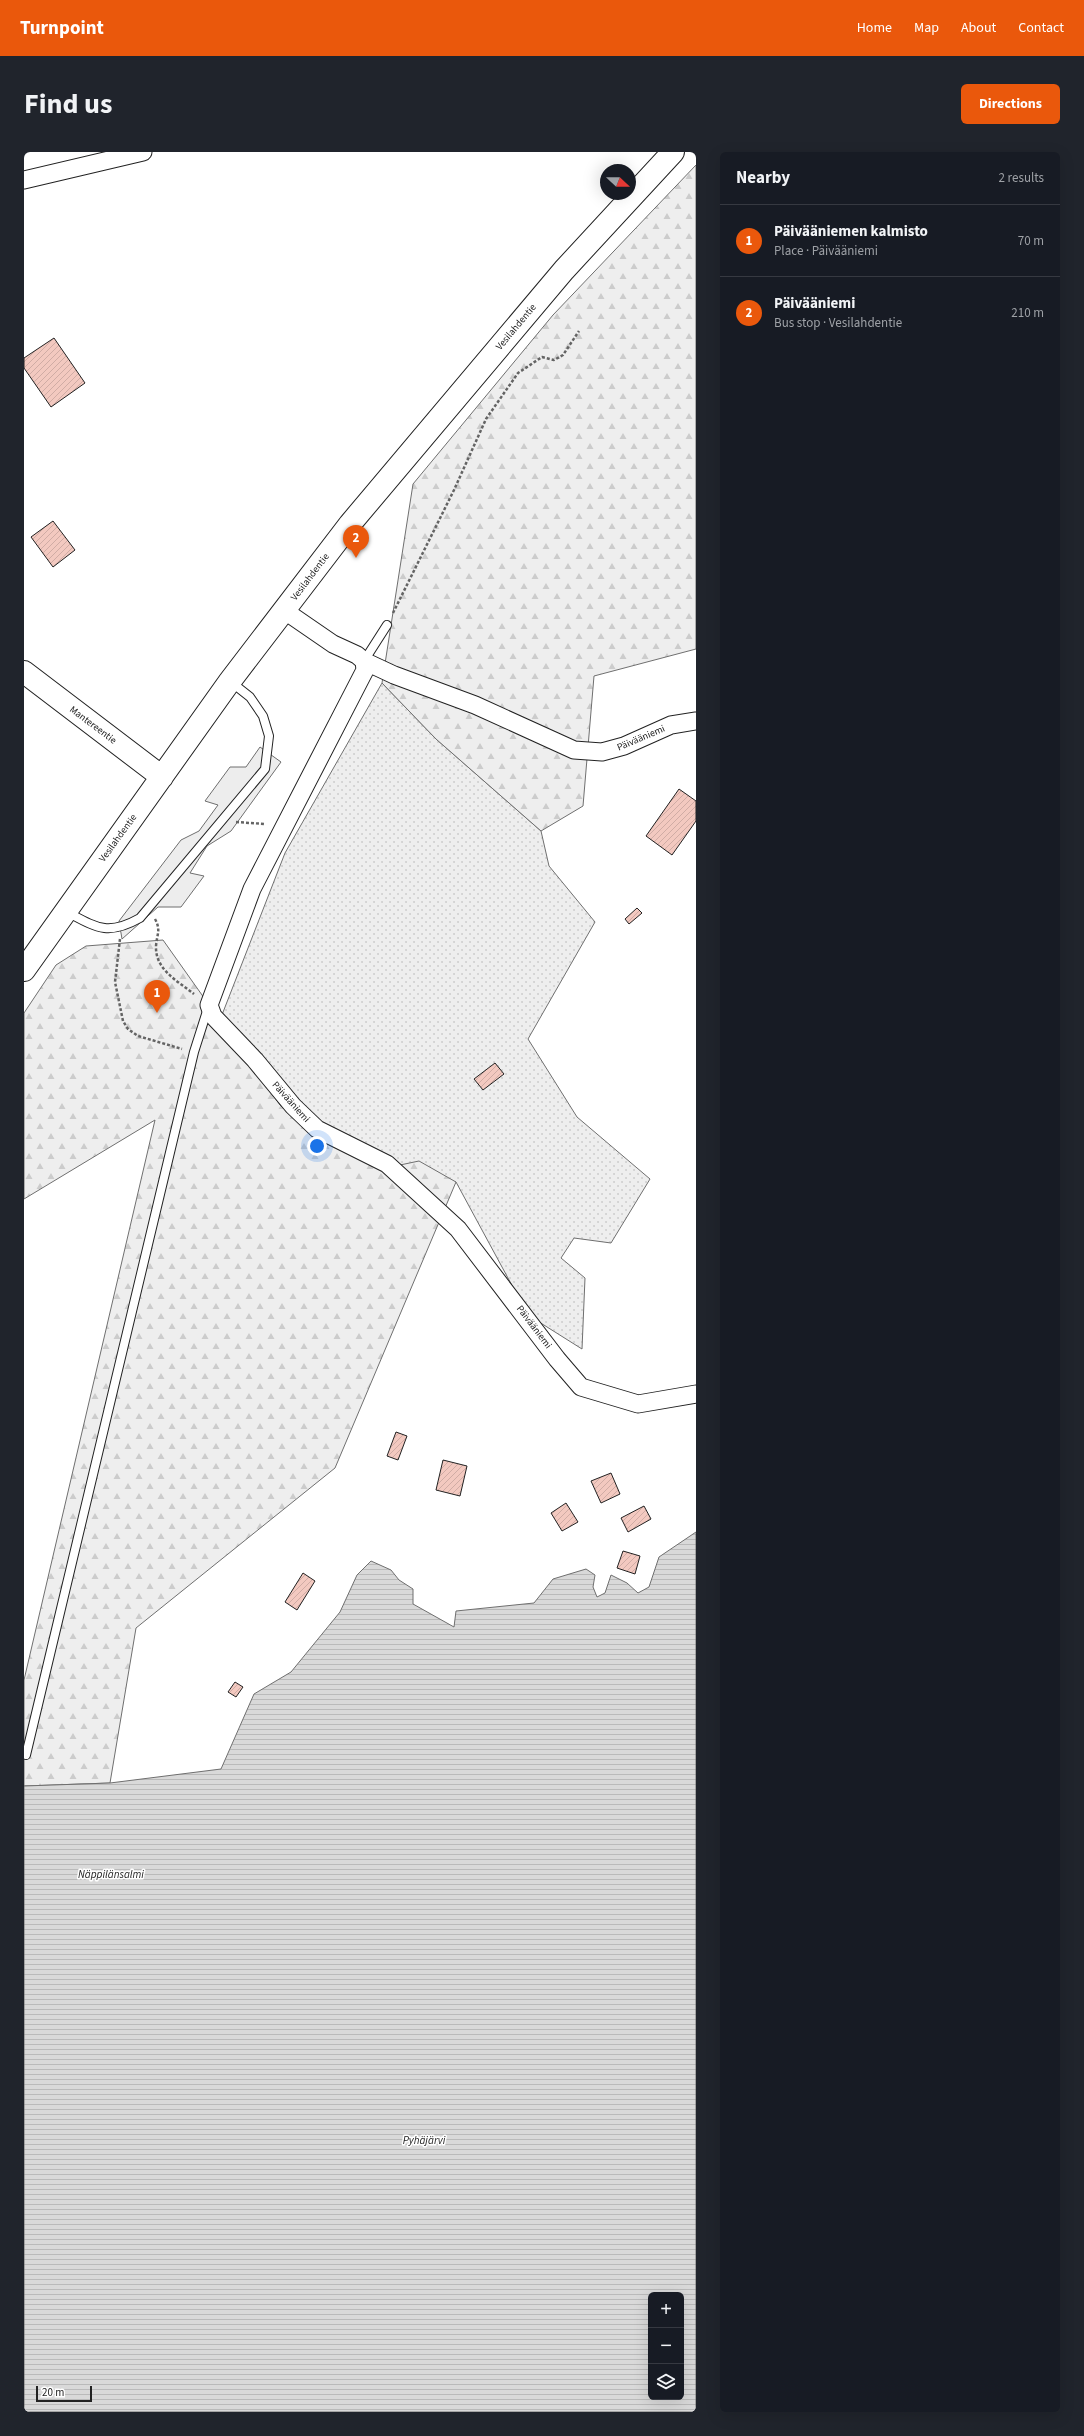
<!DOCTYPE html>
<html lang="en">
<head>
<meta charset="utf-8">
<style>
  body { margin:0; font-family:"Source Sans 3",sans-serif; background:#20242c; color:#f1f3f6 }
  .controls { position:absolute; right:12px; bottom:12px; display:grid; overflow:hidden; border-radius:6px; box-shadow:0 4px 16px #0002 }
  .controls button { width:36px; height:36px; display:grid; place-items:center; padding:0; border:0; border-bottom:1px solid #363941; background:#171b24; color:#f1f3f6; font:20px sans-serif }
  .compass { position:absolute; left:576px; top:12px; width:36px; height:36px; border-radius:50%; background:#171b24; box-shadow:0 4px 16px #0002; rotate:112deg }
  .scale { position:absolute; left:12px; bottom:10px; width:56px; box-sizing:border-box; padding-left:4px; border:2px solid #222; border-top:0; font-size:11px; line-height:14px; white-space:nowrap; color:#222; -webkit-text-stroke:3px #fff; paint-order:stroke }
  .you { position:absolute; left:293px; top:994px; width:14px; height:14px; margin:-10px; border:3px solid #fff; border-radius:50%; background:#1a73e8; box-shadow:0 0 0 6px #1a73e833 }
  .badge { display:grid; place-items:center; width:26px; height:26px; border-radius:50%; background:#ea580c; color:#fff; font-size:13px; font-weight:700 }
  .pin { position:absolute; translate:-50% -33px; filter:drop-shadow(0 1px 2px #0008) }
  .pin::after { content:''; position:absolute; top:21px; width:14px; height:12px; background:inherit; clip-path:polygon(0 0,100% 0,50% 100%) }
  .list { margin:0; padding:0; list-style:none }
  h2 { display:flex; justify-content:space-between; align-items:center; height:52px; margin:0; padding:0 16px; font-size:17px }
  h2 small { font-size:13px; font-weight:400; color:#9ea1a6 }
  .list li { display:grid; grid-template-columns:26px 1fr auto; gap:12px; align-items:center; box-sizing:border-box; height:72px; padding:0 16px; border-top:1px solid #363941 }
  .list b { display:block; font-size:15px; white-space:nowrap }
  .list p { margin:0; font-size:13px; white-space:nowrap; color:#9ea1a6 }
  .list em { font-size:13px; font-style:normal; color:#9ea1a6 }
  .icon { flex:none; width:22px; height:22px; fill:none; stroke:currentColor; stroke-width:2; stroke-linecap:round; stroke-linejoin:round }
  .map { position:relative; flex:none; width:672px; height:2260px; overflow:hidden; border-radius:6px }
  header { display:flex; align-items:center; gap:24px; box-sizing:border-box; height:56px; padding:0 20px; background:#ea580c; color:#fff }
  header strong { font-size:19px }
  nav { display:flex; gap:22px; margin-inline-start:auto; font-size:14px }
  .intro { display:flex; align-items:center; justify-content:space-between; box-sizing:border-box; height:96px; padding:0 24px }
  h1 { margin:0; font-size:28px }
  .button { padding:10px 18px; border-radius:6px; background:#ea580c; color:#fff; font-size:14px; font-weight:700 }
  main { display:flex; gap:24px; padding:0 24px }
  aside { flex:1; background:#171b24; border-radius:6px; box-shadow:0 4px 16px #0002 }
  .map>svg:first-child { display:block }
  .grass { fill:url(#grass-dots); stroke:#6f6f6f }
  .forest { fill:url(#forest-firs); stroke:#6f6f6f }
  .parking { fill:#ededed; stroke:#6f6f6f }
  .water { fill:url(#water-rules); stroke:#6f6f6f; fill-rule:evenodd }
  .building { fill:url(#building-hatch); stroke:#222 }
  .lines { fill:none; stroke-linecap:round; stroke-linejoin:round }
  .lane-casing { stroke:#222; stroke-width:10 }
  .street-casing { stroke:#222; stroke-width:19 }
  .secondary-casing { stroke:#222; stroke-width:24 }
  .path { stroke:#646464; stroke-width:2.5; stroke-dasharray:3 2; stroke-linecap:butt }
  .lane { stroke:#fff; stroke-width:8 }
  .street { stroke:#fff; stroke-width:17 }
  .secondary { stroke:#fff; stroke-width:22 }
  .labels { text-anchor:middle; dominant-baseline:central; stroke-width:3; stroke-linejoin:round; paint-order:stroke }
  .street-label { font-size:10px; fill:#222; stroke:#fff }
  .water-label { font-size:11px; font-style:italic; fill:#222; stroke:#fff }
</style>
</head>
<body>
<header>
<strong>Turnpoint</strong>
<nav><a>Home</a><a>Map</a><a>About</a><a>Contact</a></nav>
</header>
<div class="intro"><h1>Find us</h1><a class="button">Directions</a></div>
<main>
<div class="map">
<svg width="672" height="2260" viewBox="0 0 672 2260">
  <defs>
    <pattern id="grass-dots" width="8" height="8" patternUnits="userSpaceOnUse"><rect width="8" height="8" fill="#eee"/><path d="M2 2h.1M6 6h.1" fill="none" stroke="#ccc" stroke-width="1.8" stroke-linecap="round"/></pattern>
    <pattern id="forest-firs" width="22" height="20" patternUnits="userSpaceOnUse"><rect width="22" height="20" fill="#eee"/><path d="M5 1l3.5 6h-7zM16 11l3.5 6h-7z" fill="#ccc"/></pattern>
    <pattern id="water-rules" width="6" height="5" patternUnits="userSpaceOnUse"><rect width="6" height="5" fill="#d9d9d9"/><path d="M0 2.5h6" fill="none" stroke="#bababa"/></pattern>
    <pattern id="building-hatch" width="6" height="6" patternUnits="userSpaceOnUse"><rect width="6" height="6" fill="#f3c9c0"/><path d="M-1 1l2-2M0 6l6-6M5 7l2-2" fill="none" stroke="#d0aca5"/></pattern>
  </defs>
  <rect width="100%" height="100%" fill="#fff"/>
  <path class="grass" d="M 358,531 L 412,587 L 517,679 L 525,714 L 571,770 L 504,887 L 553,965 L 626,1027 L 587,1091 L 550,1086 L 537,1106 L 561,1126 L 558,1197 L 504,1163 L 432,1030 L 357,1017 L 289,980 L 256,953 L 196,868 L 261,701 Z"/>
  <path class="forest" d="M 672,13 L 672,497 L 570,524 L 559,654 L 517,679 L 412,587 L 358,531 L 389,332 L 529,163 Z
    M 139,788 L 256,953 L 289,980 L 357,1017 L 395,1009 L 432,1030 L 311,1316 L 112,1476 L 86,1631 L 0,1634 L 0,1528 L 131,968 L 0,1047 L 0,861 L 32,813 L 62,794 Z"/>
  <path class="parking" d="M 236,595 L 257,610 L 207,679 L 183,694 L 166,721 L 180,724 L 157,755 L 134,755 L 98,787 L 95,769 L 157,688 L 175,679 L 194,653 L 181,649 L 206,615 L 222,615 Z"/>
  <path class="water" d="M 672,1380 L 672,2260 L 0,2260 L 0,1634 L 86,1631 L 197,1617 L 230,1542 L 267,1520 L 316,1460 L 333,1423 L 347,1409 L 367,1418 L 375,1428 L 389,1437 L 389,1452 L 430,1475 L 432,1459 L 510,1451 L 529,1427 L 562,1417 L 571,1423 L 569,1435 L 573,1445 L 581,1441 L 587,1423 L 603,1431 L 614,1441 L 625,1435 L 635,1405 ZM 627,2143 L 657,2143 L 657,2245 L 627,2245 Z"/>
  <path class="building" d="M 30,186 L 61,231 L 27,255 L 0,216 L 0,206 Z
    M 29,369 L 51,398 L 29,415 L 7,385 Z
    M 655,637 L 672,649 L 672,669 L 648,703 L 622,684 Z
    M 613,756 L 618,761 L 605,772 L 601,767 Z
    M 471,911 L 480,922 L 459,938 L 450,927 Z
    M 372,1280 L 383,1284 L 374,1308 L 363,1304 Z
    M 419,1308 L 443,1314 L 436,1344 L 412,1338 Z
    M 587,1321 L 596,1342 L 577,1351 L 567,1329 Z
    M 542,1351 L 554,1370 L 538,1379 L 527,1361 Z
    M 620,1354 L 627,1367 L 604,1380 L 597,1366 Z
    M 599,1399 L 616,1404 L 611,1422 L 593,1416 Z
    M 279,1421 L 291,1429 L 273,1458 L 261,1450 Z
    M 211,1530 L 219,1535 L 212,1545 L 204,1540 Z"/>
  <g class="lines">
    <defs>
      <path id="lane" d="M 340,509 L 363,473
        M 43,760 C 73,776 84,784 116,766 L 241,617 L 245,584 L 239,564 L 226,545 L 207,530
        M 2,1603 L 170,900 L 184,856"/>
      <path id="street" d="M 0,28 L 119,0
        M 261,459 L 309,492 L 333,503 L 340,509 L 341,518 L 228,737 L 185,853 L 189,864 L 231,908 L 269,954 L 293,977 L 363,1012 L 434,1077 L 533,1207 L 557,1235 L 614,1252 L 672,1242
        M 340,509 L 370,523 L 451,553 L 550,598 L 578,600 L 600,594 L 647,573 L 672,569"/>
      <path id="secondary" d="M 0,520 L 138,625
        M 0,818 L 206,529 L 326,372 L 540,118 L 649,0"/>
    </defs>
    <use href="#lane" class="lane-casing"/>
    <use href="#street" class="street-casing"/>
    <use href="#secondary" class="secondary-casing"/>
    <path class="path" d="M 369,461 L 430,338 L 462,267 L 494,221 L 518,205 L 530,208 L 539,203 L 555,179
      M 212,670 L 241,672
      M 131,767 C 137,778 133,782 132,794 C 131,818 154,829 170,842
      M 96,787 L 91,830 L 99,869 L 104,877 L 114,884 L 158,897"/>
    <use href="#lane" class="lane"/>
    <use href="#street" class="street"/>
    <use href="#secondary" class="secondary"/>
  </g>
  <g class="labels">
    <g class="street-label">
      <text transform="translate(492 175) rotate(-50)">Vesilahdentie</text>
      <text transform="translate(286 425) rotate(-53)">Vesilahdentie</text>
      <text transform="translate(69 573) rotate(37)">Mantereentie</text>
      <text transform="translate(617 586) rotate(-23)">Päivääniemi</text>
      <text transform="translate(94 686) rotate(-54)">Vesilahdentie</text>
      <text transform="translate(267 950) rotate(48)">Päivääniemi</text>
      <text transform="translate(510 1175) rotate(53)">Päivääniemi</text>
    </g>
    <g class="water-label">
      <text x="87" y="1722">Näppilänsalmi</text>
      <text x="400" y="1988">Pyhäjärvi</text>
    </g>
  </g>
</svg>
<div class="controls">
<button>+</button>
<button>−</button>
<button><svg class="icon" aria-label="layers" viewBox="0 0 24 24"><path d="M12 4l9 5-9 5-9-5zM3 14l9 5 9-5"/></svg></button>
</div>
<svg class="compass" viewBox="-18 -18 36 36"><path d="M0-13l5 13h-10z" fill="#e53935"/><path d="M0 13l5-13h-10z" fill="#9ea1a6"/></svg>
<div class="scale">20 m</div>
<div class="you"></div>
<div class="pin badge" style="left:133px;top:861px">1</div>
<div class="pin badge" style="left:332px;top:406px">2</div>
</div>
<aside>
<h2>Nearby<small>2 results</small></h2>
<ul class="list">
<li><span class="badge">1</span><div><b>Päivääniemen kalmisto</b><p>Place · Päivääniemi</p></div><em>70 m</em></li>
<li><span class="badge">2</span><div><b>Päivääniemi</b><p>Bus stop · Vesilahdentie</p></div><em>210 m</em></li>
</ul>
</aside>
</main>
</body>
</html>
